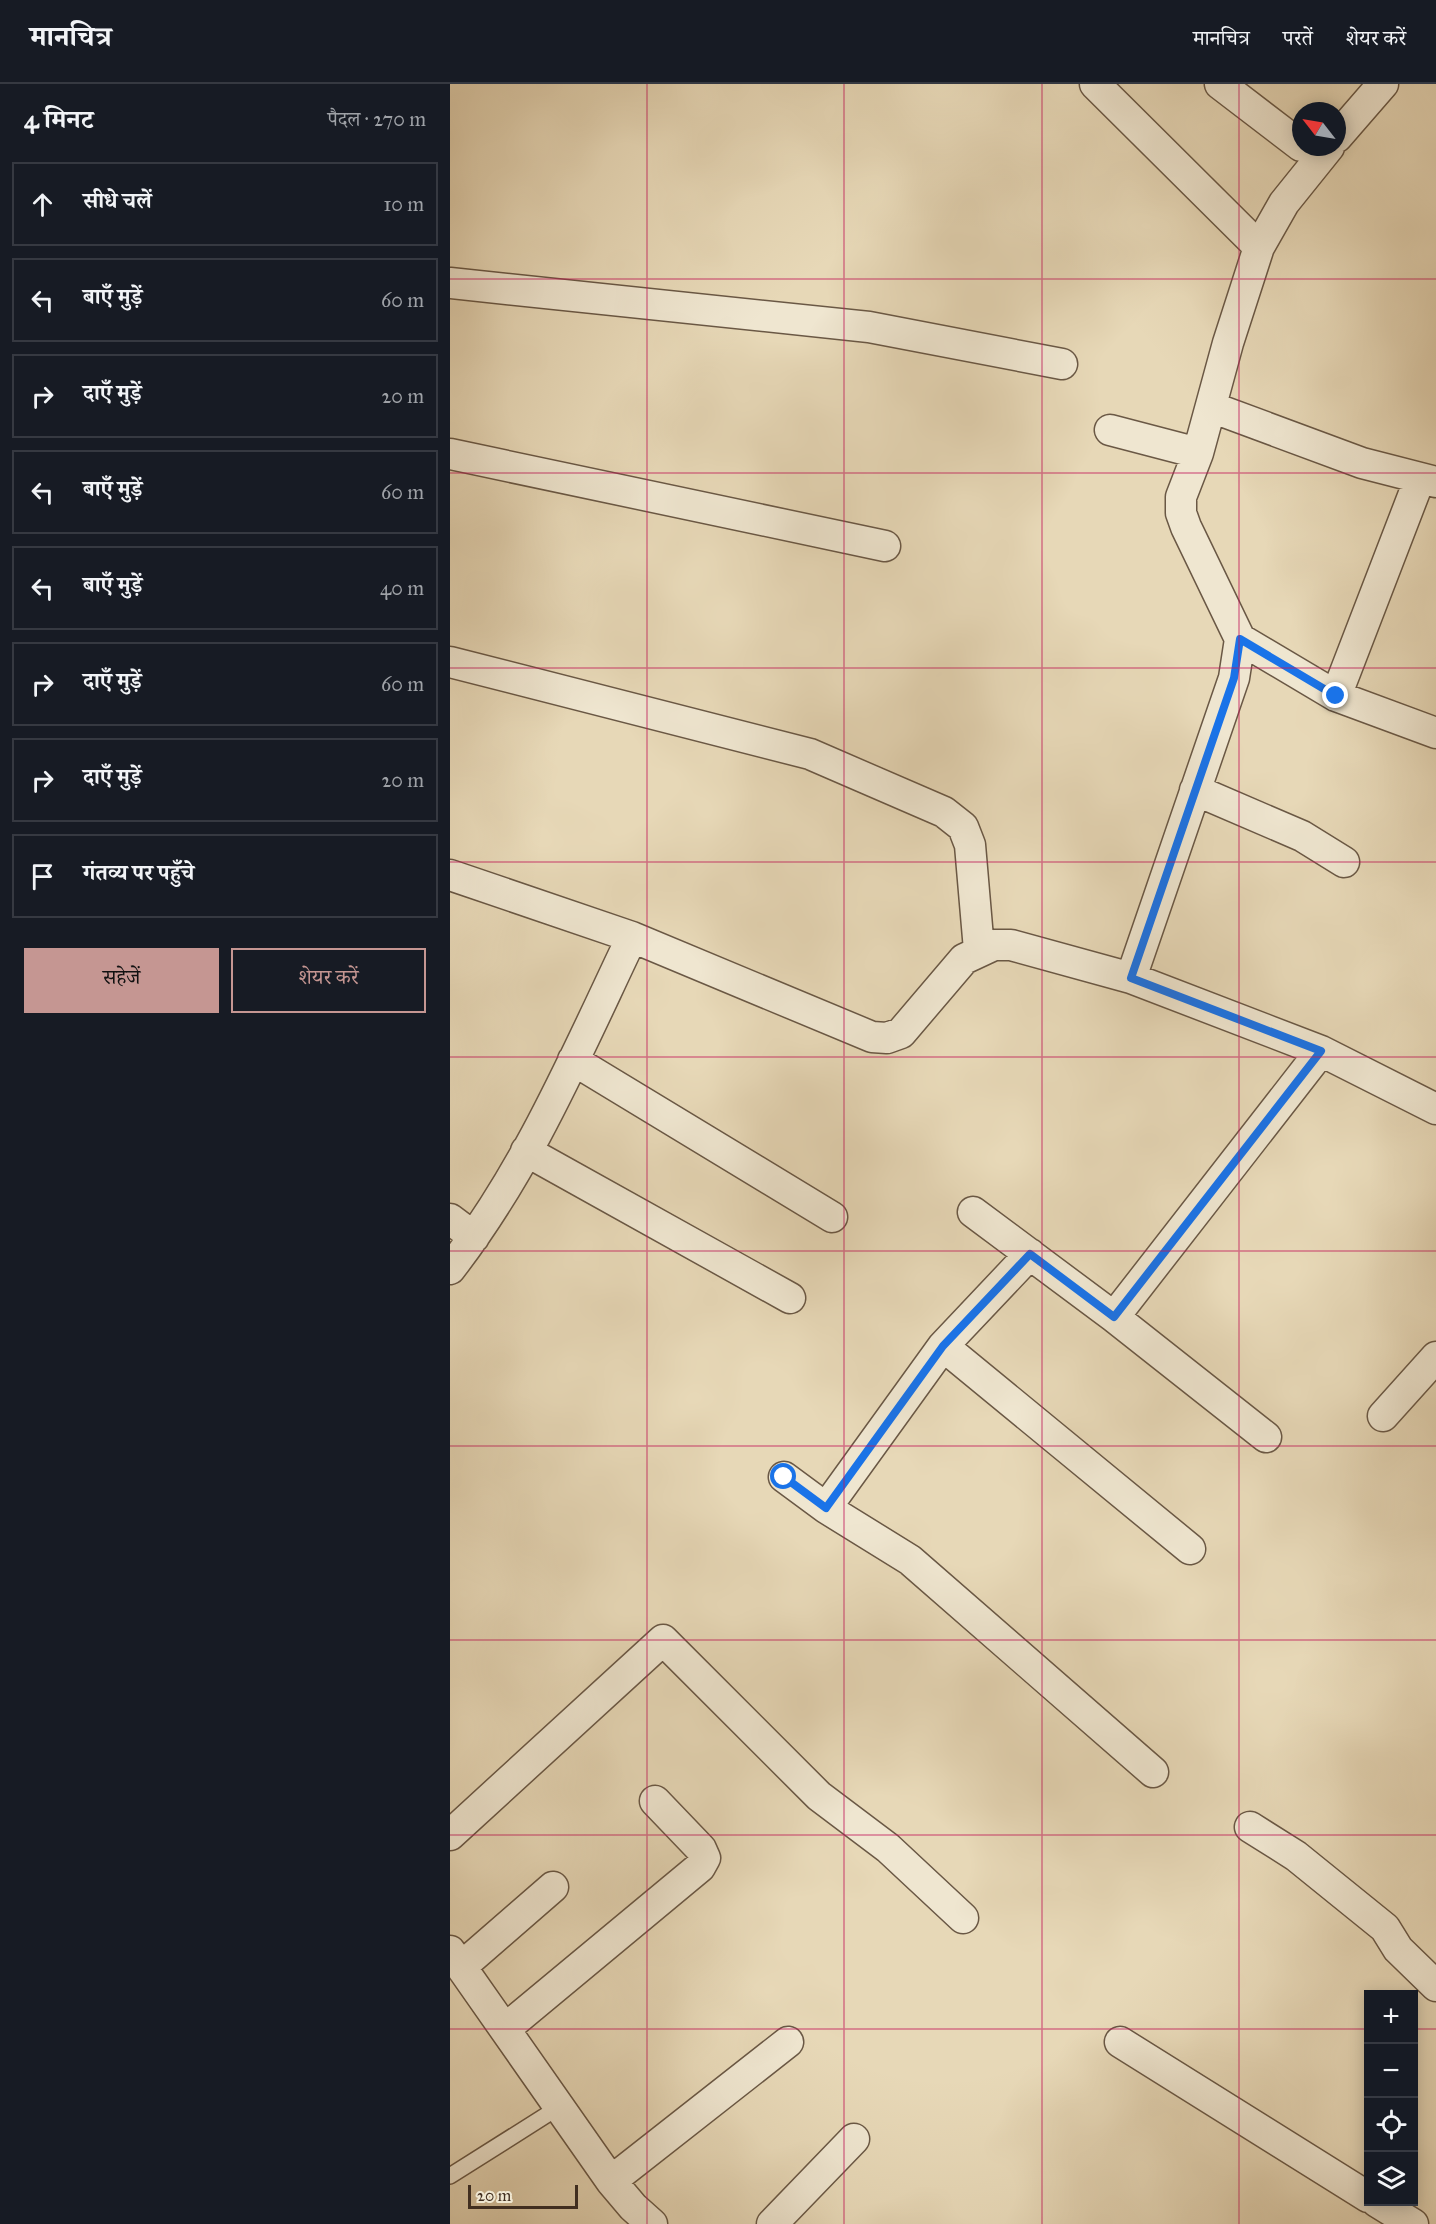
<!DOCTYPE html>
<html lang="hi">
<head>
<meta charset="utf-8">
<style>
  body { margin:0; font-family:"IM FELL Great Primer","Noto Serif Devanagari",serif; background:#20242c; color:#f1f3f6 }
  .controls { position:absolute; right:18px; bottom:18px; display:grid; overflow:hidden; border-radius:0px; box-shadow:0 3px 15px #0003 }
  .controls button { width:54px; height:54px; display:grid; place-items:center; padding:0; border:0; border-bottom:2px solid #363941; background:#171b24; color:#f1f3f6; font:30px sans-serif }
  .compass { position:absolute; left:842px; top:18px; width:54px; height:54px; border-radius:50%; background:#171b24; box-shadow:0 3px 15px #0003; rotate:301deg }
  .scale { position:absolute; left:18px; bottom:15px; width:110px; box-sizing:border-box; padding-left:6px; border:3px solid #412e1f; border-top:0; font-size:16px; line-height:21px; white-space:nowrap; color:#412e1f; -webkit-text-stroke:4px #efe6d0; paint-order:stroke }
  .stop { position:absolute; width:18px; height:18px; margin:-14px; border:4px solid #1a73e8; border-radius:50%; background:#fff }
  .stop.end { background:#1a73e8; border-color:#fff; box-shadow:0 2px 6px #0008 }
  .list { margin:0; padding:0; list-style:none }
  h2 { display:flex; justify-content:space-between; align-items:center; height:78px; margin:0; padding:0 24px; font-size:26px }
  h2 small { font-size:20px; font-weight:400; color:#9ea1a6 }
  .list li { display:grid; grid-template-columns:39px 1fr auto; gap:18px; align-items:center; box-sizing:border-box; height:84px; margin:0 12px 12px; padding:0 12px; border:2px solid #363941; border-radius:0px }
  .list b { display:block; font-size:22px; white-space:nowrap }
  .list em { font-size:20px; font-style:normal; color:#9ea1a6 }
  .actions { display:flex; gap:12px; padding:18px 24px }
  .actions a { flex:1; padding:14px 0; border:2px solid #c59692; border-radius:0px; text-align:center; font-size:21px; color:#c59692 }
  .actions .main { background:#c59692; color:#111 }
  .icon { flex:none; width:33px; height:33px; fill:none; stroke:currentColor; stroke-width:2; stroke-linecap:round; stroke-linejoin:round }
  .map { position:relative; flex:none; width:986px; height:2140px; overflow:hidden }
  header { display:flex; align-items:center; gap:36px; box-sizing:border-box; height:84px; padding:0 30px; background:#171b24; border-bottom:2px solid #363941 }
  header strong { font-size:28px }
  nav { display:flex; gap:33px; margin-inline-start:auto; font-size:21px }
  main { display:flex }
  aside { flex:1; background:#171b24 }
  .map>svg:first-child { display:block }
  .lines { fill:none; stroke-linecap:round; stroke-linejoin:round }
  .lane-casing { stroke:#6a5845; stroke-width:18 }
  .street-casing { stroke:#6a5845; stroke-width:33 }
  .lane { stroke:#efe6d0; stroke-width:15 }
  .street { stroke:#efe6d0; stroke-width:30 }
  .route { stroke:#1a73e8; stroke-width:8 }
  .grid { fill:none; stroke:#c2185b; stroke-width:1.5; stroke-opacity:0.55 }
</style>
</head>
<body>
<header>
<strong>मानचित्र</strong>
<nav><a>मानचित्र</a><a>परतें</a><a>शेयर करें</a></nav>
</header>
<main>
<aside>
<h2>4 मिनट<small>पैदल · 270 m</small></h2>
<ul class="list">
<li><svg class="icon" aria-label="ahead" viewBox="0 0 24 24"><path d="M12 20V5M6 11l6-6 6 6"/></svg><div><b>सीधे चलें</b></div><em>10 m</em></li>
<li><svg class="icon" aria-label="left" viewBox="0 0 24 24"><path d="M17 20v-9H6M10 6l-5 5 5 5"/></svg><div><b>बाएँ मुड़ें</b></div><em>60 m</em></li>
<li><svg class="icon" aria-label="right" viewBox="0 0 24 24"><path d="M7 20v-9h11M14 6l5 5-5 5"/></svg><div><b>दाएँ मुड़ें</b></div><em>20 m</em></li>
<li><svg class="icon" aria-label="left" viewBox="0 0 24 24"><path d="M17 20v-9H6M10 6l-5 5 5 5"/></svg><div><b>बाएँ मुड़ें</b></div><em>60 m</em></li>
<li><svg class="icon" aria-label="left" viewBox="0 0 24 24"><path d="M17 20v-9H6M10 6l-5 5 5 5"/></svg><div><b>बाएँ मुड़ें</b></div><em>40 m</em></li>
<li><svg class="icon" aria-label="right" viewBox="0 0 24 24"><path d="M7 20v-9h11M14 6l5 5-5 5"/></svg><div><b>दाएँ मुड़ें</b></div><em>60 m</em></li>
<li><svg class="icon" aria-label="right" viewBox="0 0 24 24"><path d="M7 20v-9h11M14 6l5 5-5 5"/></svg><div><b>दाएँ मुड़ें</b></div><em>20 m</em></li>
<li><svg class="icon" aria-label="arrive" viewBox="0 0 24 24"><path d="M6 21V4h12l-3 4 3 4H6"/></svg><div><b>गंतव्य पर पहुँचे</b></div></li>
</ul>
<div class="actions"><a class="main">सहेजें</a><a>शेयर करें</a></div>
</aside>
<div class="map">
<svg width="986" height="2140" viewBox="0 0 986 2140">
  <rect width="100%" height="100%" fill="#e7d8b7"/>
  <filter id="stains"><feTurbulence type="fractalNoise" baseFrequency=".00333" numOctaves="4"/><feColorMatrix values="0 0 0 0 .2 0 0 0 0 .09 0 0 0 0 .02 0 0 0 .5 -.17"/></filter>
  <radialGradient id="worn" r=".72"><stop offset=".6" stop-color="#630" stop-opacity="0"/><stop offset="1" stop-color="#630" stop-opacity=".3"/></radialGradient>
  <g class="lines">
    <defs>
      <path id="lane" d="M 0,2092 L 109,2023"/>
      <path id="street" d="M 645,0 L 809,163
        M 770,0 L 851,62
        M 887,53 L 933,0
        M 0,199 L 419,243 L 612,280
        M 761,323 L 912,379 L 986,398
        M 660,346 L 748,369
        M 0,370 L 435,462
        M 790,555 L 886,612 L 986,649
        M 0,578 L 360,670 L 494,728 L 513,743 L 520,761 L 529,866
        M 886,612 L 970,394
        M 745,706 L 852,752 L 894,778
        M 0,791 L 182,853
        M 681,894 L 784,594 L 790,555 L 736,443 L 731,429 L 731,413 L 748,369 L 778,259 L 809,163 L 834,119 L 879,63
        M 123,976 L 382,1133
        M 76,1067 L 340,1214
        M 523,1128 L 664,1233 L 871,967
        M 0,1135 L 24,1153
        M 0,1185 C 78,1085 128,966 182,853 L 422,953 L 437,954 L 451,949 L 514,875 L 544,861 L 561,861 L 681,894 L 871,967 L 986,1025
        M 664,1233 L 816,1353
        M 493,1262 L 740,1465
        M 933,1332 L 986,1273
        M 334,1393 L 376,1424 L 493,1262 L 580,1170
        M 376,1424 L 460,1476 L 703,1688
        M 800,1743 L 846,1772 L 935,1844 L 948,1865 L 986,1902
        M 0,1751 L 213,1556 L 369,1712 L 438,1764 L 513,1834
        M 0,1867 L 161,2097 L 183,2123 L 202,2140
        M 11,1883 L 103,1803
        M 55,1945 L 250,1783 L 255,1774 L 251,1765 L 205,1717
        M 670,1958 L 918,2113
        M 161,2097 L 338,1958
        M 927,2118 L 963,2140
        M 322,2140 L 404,2055"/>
    </defs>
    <use href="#lane" class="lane-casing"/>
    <use href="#street" class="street-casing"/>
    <use href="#lane" class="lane"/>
    <use href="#street" class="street"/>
  </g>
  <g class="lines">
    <path class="route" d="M 334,1393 L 376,1424 L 493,1262 L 580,1170 L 664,1233 L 871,967 L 681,894 L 784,594 L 790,555 L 886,612"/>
  </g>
  <path class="grid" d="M 197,0 L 197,2140M 394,0 L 394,2140M 592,0 L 592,2140M 789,0 L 789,2140M 0,195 L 986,195M 0,389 L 986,389M 0,584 L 986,584M 0,778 L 986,778M 0,973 L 986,973M 0,1167 L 986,1167M 0,1362 L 986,1362M 0,1556 L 986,1556M 0,1751 L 986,1751M 0,1945 L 918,1945M 964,1945 L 986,1945"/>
  <rect width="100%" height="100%" filter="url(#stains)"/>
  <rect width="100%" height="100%" fill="url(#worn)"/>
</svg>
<div class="controls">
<button>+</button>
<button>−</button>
<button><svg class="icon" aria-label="locate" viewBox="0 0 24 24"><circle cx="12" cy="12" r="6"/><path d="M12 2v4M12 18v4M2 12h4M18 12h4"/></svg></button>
<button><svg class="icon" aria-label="layers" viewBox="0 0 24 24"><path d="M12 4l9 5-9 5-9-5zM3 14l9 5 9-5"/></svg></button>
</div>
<svg class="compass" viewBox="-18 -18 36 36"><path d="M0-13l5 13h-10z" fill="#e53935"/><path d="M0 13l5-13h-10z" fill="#9ea1a6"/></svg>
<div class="scale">20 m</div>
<div class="stop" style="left:334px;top:1393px"></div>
<div class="stop end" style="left:886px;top:612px"></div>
</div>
</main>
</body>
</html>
